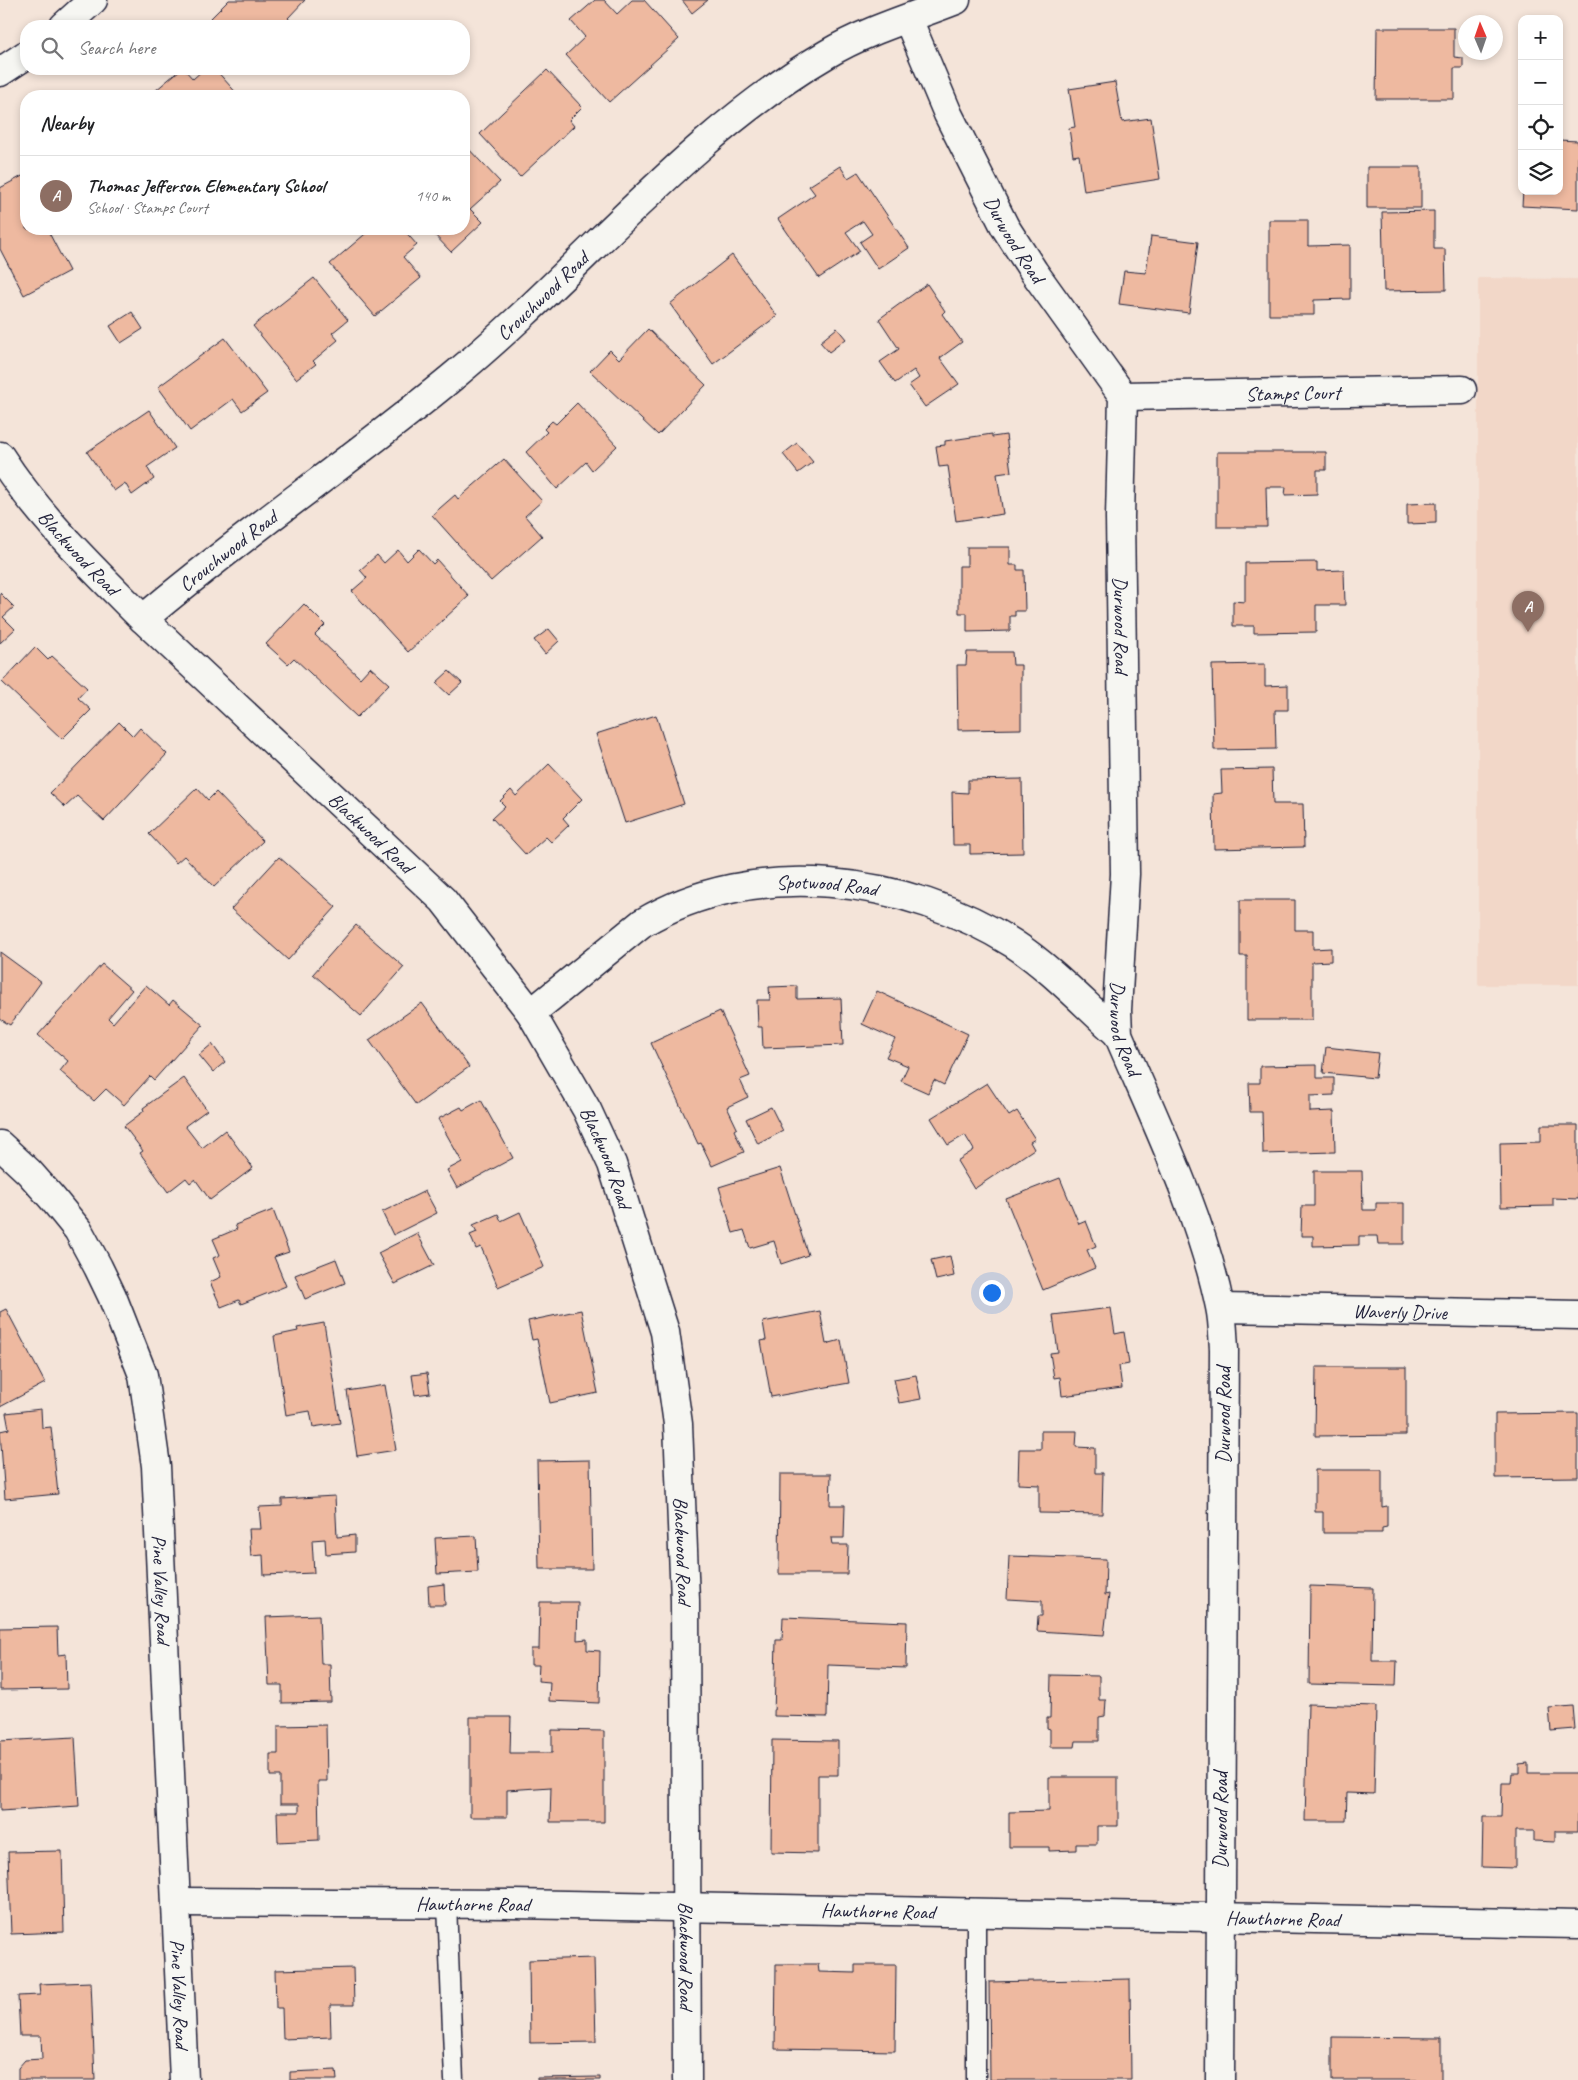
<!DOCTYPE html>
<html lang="en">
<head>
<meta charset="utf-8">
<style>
  body { margin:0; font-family:Caveat,sans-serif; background:#f6f6f6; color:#202124 }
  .controls { position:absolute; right:15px; top:15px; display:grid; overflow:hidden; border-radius:10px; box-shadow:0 2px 8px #0003 }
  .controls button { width:45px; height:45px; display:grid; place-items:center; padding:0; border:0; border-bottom:1px solid #e0e0e0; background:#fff; color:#202124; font:25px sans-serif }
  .compass { position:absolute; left:1458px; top:15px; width:45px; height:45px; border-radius:50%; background:#fff; box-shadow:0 2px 8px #0003; rotate:358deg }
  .you { position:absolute; left:991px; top:1292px; width:18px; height:18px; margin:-12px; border:4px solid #fff; border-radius:50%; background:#1a73e8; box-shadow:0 0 0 8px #1a73e833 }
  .badge { display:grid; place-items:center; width:32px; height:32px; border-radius:50%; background:#d1495b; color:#fff; font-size:16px; font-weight:700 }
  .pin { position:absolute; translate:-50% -41px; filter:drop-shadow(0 1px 2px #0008) }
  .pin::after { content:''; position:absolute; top:26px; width:18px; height:15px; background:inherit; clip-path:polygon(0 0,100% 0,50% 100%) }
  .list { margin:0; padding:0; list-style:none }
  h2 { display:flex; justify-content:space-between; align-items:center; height:65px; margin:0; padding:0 20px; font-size:21px }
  h2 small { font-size:16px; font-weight:400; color:#757577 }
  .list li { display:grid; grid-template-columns:32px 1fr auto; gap:15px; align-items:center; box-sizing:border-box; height:80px; padding:0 20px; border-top:1px solid #e0e0e0 }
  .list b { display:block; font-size:19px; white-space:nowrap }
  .list p { margin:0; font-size:16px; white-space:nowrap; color:#757577 }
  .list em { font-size:16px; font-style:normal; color:#757577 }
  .icon { flex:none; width:28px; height:28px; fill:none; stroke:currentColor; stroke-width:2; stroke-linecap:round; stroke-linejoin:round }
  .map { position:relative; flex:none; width:1578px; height:2080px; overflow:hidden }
  .search { position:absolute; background:#fff; box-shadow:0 2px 8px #0003; left:20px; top:20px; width:450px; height:55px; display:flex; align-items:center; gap:12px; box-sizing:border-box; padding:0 18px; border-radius:20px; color:#757577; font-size:19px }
  .panel { position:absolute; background:#fff; box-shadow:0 2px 8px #0003; left:20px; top:90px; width:450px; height:145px; border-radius:20px }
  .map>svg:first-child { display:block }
  .built { fill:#f2d7c8 }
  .building { fill:#eeb9a0; stroke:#22223b }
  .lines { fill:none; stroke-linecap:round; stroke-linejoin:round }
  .lane-casing { stroke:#22223b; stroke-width:21 }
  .street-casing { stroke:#22223b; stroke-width:31 }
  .lane { stroke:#f6f6f2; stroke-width:18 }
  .street { stroke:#f6f6f2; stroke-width:28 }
  .labels { text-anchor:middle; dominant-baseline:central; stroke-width:4; stroke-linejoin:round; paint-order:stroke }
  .street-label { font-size:20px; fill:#22223b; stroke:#f6f6f2 }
</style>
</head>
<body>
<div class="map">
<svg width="1578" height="2080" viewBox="0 0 1578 2080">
  <rect width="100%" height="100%" fill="#f4e4d9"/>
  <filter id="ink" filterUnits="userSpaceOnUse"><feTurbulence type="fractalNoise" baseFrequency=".02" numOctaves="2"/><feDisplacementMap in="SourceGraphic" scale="10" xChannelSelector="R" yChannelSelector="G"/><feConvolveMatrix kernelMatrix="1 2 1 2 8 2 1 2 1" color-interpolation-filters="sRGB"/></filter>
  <g filter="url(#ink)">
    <path class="built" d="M 1478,278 L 1578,279 L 1578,985 L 1478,985 Z"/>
    <path class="building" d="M 229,0 L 305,0 L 288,18 L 296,26 L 207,26 L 205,24 Z
      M 595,0 L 604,0 L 617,14 L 632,0 L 644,0 L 679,39 L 609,102 L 566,55 L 585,37 L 571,21 Z
      M 682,0 L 708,0 L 692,13 Z
      M 1377,28 L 1454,28 L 1454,57 L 1463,58 L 1463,68 L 1454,68 L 1454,99 L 1376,99 Z
      M 181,69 L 184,69 L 193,79 L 204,69 L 215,69 L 239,96 L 149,96 Z
      M 547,70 L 582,107 L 569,120 L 574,126 L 520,177 L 480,134 Z
      M 1115,82 L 1122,122 L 1151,118 L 1160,179 L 1084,191 L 1079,155 L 1073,156 L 1069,128 L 1075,127 L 1069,89 Z
      M 1559,140 L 1578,141 L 1578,209 L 1522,206 L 1523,191 L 1559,191 Z
      M 464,144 L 500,182 L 470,209 L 483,222 L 451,252 L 429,229 L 464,229 Z
      M 840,166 L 848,178 L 858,172 L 909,248 L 878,269 L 860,242 L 872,234 L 863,221 L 846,232 L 860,251 L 819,278 L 778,219 L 815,194 L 809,186 Z
      M 1367,167 L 1421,167 L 1421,208 L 1367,208 Z
      M 26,174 L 26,229 L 47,229 L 69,271 L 24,295 L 0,249 L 0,188 Z
      M 1434,211 L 1434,249 L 1445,249 L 1446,290 L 1384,291 L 1382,212 Z
      M 1269,220 L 1308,220 L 1308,246 L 1350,245 L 1350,299 L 1314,300 L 1314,315 L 1269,315 Z
      M 371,229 L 403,229 L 417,245 L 403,257 L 421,278 L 375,316 L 330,264 Z
      M 1151,236 L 1198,242 L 1189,313 L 1119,304 L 1124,271 L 1146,273 Z
      M 732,255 L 777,316 L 713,364 L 670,304 Z
      M 314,278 L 348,320 L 332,333 L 338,340 L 313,361 L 316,364 L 296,379 L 253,326 Z
      M 927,284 L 945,311 L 942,314 L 962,342 L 940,358 L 959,384 L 925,407 L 909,385 L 919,378 L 914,370 L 895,383 L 880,362 L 899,349 L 879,319 Z
      M 132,312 L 143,329 L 121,343 L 110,326 Z
      M 837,328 L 846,339 L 829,352 L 820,342 Z
      M 648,329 L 706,385 L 658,435 L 590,371 L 610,350 L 619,359 Z
      M 225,338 L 267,393 L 242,411 L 233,399 L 190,431 L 158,387 Z
      M 577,403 L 617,446 L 592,470 L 586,462 L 557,489 L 526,452 L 547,432 L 544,429 L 552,421 L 556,424 Z
      M 149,410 L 175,448 L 147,467 L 154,479 L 132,495 L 125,483 L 114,491 L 87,452 Z
      M 992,434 L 992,437 L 1006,435 L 1011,472 L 997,474 L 1003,514 L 956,521 L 948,466 L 939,467 L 936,446 L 945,445 L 945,441 Z
      M 797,443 L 813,462 L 798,473 L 783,454 Z
      M 1217,452 L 1326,452 L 1326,470 L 1317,470 L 1317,494 L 1285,495 L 1286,487 L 1266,487 L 1267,527 L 1217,527 Z
      M 504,459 L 542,501 L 525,516 L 542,536 L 491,581 L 432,515 L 455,495 L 458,499 Z
      M 1436,503 L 1436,523 L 1407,524 L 1407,504 Z
      M 967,547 L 1010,547 L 1010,565 L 1017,565 L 1017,570 L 1024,570 L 1025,611 L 1015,611 L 1015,616 L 1010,616 L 1010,631 L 967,632 L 967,613 L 959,613 L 959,566 L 967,566 Z
      M 419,549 L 433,564 L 437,560 L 469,596 L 408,652 L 352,591 L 367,578 L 360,570 L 377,555 L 384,563 L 398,550 L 407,561 Z
      M 1317,562 L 1317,571 L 1344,570 L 1345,605 L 1316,605 L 1316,632 L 1254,633 L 1254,626 L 1233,626 L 1233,601 L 1245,602 L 1245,563 Z
      M 0,593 L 14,607 L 3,617 L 15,629 L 0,643 Z
      M 304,604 L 325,625 L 315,635 L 360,678 L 370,667 L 389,684 L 357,717 L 294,658 L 288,664 L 266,644 Z
      M 549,629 L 559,641 L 545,654 L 534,640 Z
      M 35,647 L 48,660 L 52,656 L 87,688 L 78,698 L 91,710 L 62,739 L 2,682 Z
      M 967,652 L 1012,652 L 1013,665 L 1021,665 L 1021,729 L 958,730 L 957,665 L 966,665 Z
      M 1265,664 L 1265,686 L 1288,685 L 1288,710 L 1275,710 L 1276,749 L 1214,750 L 1212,665 Z
      M 449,671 L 462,683 L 449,695 L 436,683 Z
      M 656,715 L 684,804 L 625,823 L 596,734 Z
      M 119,722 L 133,736 L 140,728 L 167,754 L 104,821 L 77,796 L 65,807 L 50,793 Z
      M 549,764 L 582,799 L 563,818 L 569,825 L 551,842 L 546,837 L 526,855 L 492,818 L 505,806 L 500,801 L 511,790 L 516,796 Z
      M 1272,769 L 1273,804 L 1303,804 L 1304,847 L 1214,849 L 1213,794 L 1222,793 L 1221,770 Z
      M 1022,779 L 1023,853 L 970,854 L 970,845 L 953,845 L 952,792 L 968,793 L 968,780 Z
      M 197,788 L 208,800 L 216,792 L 263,841 L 214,887 L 184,856 L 176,863 L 149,834 Z
      M 279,857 L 336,907 L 288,960 L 231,909 Z
      M 1240,900 L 1295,900 L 1295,930 L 1313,930 L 1313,949 L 1331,948 L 1331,961 L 1312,962 L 1312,1020 L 1247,1020 L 1247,956 L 1240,956 Z
      M 356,925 L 404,967 L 361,1016 L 313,974 Z
      M 0,952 L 41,982 L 10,1025 L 0,1019 Z
      M 102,964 L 132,990 L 108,1018 L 113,1023 L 146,985 L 169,1005 L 173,1000 L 203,1025 L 154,1080 L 150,1076 L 124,1105 L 106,1089 L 94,1101 L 60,1071 L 68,1061 L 38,1035 Z
      M 797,986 L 797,999 L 841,998 L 843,1045 L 763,1048 L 762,1027 L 758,1027 L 757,1000 L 770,1000 L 769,987 Z
      M 877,991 L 968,1034 L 944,1085 L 934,1080 L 928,1093 L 901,1081 L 908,1066 L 886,1057 L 895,1039 L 862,1024 Z
      M 422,1003 L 469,1067 L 416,1105 L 369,1040 Z
      M 720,1011 L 750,1076 L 740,1080 L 748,1097 L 727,1107 L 737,1128 L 734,1130 L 744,1152 L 712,1166 L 701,1143 L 698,1144 L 651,1043 Z
      M 212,1044 L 225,1062 L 213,1072 L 199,1055 Z
      M 1326,1047 L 1378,1053 L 1375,1078 L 1323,1073 Z
      M 1317,1065 L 1317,1078 L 1334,1078 L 1334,1095 L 1310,1096 L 1310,1112 L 1334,1111 L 1335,1152 L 1263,1154 L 1262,1112 L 1250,1112 L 1249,1083 L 1260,1083 L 1260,1066 Z
      M 184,1078 L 207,1110 L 185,1126 L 202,1148 L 225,1130 L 253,1168 L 210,1200 L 195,1179 L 190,1183 L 186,1178 L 168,1192 L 140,1153 L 143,1151 L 124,1126 L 144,1111 L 143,1108 Z
      M 987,1083 L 1009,1116 L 1017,1111 L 1035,1139 L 1030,1142 L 1034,1149 L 974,1189 L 957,1161 L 974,1150 L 965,1135 L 948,1145 L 931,1118 Z
      M 481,1100 L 513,1158 L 457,1188 L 447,1170 L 462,1162 L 438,1119 L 461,1107 L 463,1110 Z
      M 771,1107 L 783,1131 L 758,1144 L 746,1119 Z
      M 1541,1125 L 1578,1125 L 1578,1199 L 1553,1198 L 1553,1206 L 1501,1207 L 1500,1143 L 1541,1142 Z
      M 780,1168 L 808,1255 L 781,1264 L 774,1241 L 750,1248 L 744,1230 L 733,1233 L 719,1187 Z
      M 1314,1171 L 1362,1171 L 1363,1210 L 1376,1210 L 1376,1203 L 1404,1203 L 1404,1244 L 1378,1244 L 1377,1236 L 1359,1236 L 1359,1245 L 1313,1246 L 1313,1236 L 1301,1236 L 1302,1206 L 1314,1206 Z
      M 1060,1178 L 1079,1224 L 1086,1221 L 1096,1246 L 1087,1250 L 1095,1268 L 1043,1290 L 1006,1199 Z
      M 425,1191 L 437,1213 L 393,1235 L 382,1212 Z
      M 273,1210 L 289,1252 L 274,1257 L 286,1286 L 241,1304 L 239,1300 L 221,1307 L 210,1282 L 221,1277 L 213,1258 L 220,1255 L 213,1239 L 237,1229 L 235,1225 Z
      M 520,1212 L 544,1267 L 498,1287 L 481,1247 L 476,1249 L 470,1235 L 477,1232 L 473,1225 L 498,1214 L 501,1221 Z
      M 417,1233 L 434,1265 L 395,1284 L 378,1253 Z
      M 950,1256 L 954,1276 L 936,1280 L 931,1260 Z
      M 336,1259 L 345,1283 L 305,1299 L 295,1275 Z
      M 1111,1308 L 1115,1334 L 1124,1332 L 1129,1364 L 1119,1366 L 1122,1388 L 1062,1396 L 1060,1377 L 1054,1378 L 1050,1353 L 1058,1352 L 1053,1315 Z
      M 6,1309 L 45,1383 L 0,1407 L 0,1312 Z
      M 581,1310 L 598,1393 L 550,1403 L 537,1339 L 532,1340 L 528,1321 Z
      M 820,1311 L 826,1344 L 841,1340 L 849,1383 L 771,1397 L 761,1341 L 766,1340 L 763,1322 Z
      M 324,1323 L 340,1423 L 313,1427 L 310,1411 L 286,1415 L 274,1336 L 298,1331 L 297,1328 Z
      M 1316,1367 L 1406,1367 L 1406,1435 L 1315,1436 Z
      M 427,1373 L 430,1393 L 415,1395 L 412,1375 Z
      M 916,1375 L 921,1399 L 899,1403 L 894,1379 Z
      M 385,1385 L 396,1450 L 357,1456 L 347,1391 Z
      M 41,1409 L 42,1428 L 51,1427 L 58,1494 L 5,1499 L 0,1431 L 9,1429 L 6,1413 Z
      M 1578,1413 L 1578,1477 L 1495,1478 L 1495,1414 Z
      M 1041,1431 L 1077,1431 L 1076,1447 L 1095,1448 L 1095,1473 L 1103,1473 L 1102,1514 L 1039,1513 L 1039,1485 L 1018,1484 L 1019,1449 L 1041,1449 Z
      M 590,1460 L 592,1569 L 539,1569 L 537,1461 Z
      M 1315,1470 L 1382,1470 L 1382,1507 L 1387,1506 L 1387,1527 L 1382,1528 L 1382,1533 L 1323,1533 L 1323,1512 L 1315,1512 Z
      M 780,1474 L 831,1474 L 830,1505 L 845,1505 L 844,1538 L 831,1538 L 832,1545 L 848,1545 L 847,1574 L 779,1574 Z
      M 335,1496 L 337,1537 L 355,1535 L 355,1552 L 326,1554 L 325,1539 L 312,1540 L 314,1573 L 264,1575 L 263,1555 L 251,1556 L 249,1529 L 261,1529 L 259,1507 L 282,1506 L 282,1499 Z
      M 476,1536 L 478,1572 L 437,1574 L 435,1538 Z
      M 1009,1556 L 1106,1559 L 1105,1595 L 1109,1594 L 1104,1635 L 1037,1631 L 1038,1616 L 1042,1616 L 1042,1601 L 1007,1599 Z
      M 444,1584 L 445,1605 L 429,1605 L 428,1586 Z
      M 1310,1586 L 1373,1588 L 1372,1661 L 1397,1661 L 1396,1686 L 1309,1684 Z
      M 540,1602 L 578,1602 L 577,1640 L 587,1639 L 587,1650 L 600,1651 L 599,1703 L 549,1701 L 550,1682 L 538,1681 L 539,1665 L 531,1665 L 531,1649 L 539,1649 Z
      M 319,1615 L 321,1664 L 330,1664 L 331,1702 L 282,1703 L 282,1685 L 269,1685 L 266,1617 Z
      M 783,1617 L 907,1622 L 906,1668 L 828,1665 L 827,1717 L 774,1716 L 776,1640 L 782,1640 Z
      M 57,1627 L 58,1655 L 66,1654 L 67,1689 L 0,1690 L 0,1628 Z
      M 1051,1675 L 1099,1676 L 1099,1700 L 1106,1700 L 1105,1716 L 1099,1717 L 1099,1741 L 1076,1741 L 1075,1747 L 1050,1747 L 1050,1729 L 1047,1728 L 1047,1718 L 1050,1718 Z
      M 1308,1704 L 1376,1706 L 1374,1794 L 1347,1793 L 1346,1821 L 1305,1821 Z
      M 1573,1706 L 1575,1729 L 1551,1731 L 1549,1708 Z
      M 470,1717 L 511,1717 L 510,1753 L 552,1753 L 552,1730 L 604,1731 L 604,1822 L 550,1822 L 551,1787 L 507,1790 L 507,1817 L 470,1817 Z
      M 326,1725 L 327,1781 L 318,1781 L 319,1840 L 278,1842 L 277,1812 L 299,1812 L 299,1804 L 280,1804 L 280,1776 L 270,1776 L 270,1754 L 278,1754 L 278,1726 Z
      M 75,1737 L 79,1806 L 0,1811 L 0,1741 Z
      M 772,1740 L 838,1741 L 838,1775 L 818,1775 L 818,1853 L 771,1852 Z
      M 1528,1763 L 1528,1773 L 1578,1773 L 1578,1831 L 1555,1831 L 1555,1842 L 1534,1841 L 1534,1831 L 1515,1831 L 1515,1868 L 1482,1867 L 1483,1817 L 1501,1817 L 1502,1783 L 1511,1783 L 1512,1773 L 1519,1773 L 1519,1764 Z
      M 1049,1777 L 1118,1777 L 1118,1826 L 1097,1826 L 1097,1844 L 1076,1844 L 1076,1850 L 1049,1851 L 1049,1847 L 1009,1847 L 1009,1812 L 1049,1811 Z
      M 62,1851 L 64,1932 L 11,1934 L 8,1852 Z
      M 594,1958 L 596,2042 L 530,2043 L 529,1960 Z
      M 776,1964 L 818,1964 L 819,1972 L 855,1973 L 855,1965 L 896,1965 L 895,2051 L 775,2049 Z
      M 353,1968 L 354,2005 L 330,2005 L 331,2037 L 283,2039 L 282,2008 L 276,2008 L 275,1970 Z
      M 1130,1979 L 1131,2080 L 990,2080 L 989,1982 Z
      M 91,1982 L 95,2080 L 18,2080 L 18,2068 L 25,2060 L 42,2059 L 41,2036 L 20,2036 L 18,1996 L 40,1995 L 39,1984 Z
      M 1332,2037 L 1441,2038 L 1441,2080 L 1332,2080 Z
      M 336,2070 L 337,2080 L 290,2080 L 290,2072 Z
      M 600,2077 L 600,2080 L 537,2080 L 537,2078 Z"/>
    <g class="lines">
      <defs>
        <path id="lane" d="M 447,1904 L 454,2080
          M 976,2080 L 976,1912"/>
        <g id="street">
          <path id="s1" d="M 908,19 L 948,114 L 1005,227 L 1034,272 L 1123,396 L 1120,517 L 1125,874 L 1117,1010 L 1118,1034 C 1155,1121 1201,1214 1220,1307 C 1223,1320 1223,1335 1224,1349 L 1220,2080"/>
          <path d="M 64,26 L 93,0"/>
          <path d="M 0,72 L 26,55"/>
          <path id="s2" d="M 1123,396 L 1462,390"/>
          <path id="s3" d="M 0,456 C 39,517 93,569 143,619 L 443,900 L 531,1013 L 587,1110 L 612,1164 L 665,1332 L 678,1424 L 685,1600 L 687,2080"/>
          <path id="s4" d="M 143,619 C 244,533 354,459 456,374 C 582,270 685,137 827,54 C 867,30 913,17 956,0"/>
          <path id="s5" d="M 531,1013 L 642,923 C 754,856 907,876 1014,944 C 1052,969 1084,1004 1118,1034"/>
          <path id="s6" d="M 0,1145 L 29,1172 L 52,1198 L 78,1230 L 98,1267 L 112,1296 L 143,1375 L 156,1466 L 184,2080"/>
          <path id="s7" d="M 1221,1308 L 1578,1315"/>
          <path id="s8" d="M 177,1902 L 513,1904 L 1578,1924"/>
        </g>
      </defs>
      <use href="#lane" class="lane-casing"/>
      <use href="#street" class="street-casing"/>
      <use href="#lane" class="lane"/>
      <use href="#street" class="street"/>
    </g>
  </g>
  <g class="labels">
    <g class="street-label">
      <text stroke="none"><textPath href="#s1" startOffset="245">Durwood Road</textPath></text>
      <text stroke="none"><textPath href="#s4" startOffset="514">Crouchwood Road</textPath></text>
      <text stroke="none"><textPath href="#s2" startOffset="170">Stamps Court</textPath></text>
      <text stroke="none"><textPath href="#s3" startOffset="125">Blackwood Road</textPath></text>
      <text stroke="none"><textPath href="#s4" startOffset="109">Crouchwood Road</textPath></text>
      <text stroke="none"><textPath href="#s1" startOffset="665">Durwood Road</textPath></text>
      <text stroke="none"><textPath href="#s3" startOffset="530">Blackwood Road</textPath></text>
      <text stroke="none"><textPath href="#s5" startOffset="335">Spotwood Road</textPath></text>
      <text stroke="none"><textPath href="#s1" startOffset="1070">Durwood Road</textPath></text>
      <text stroke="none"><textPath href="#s3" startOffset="935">Blackwood Road</textPath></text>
      <text stroke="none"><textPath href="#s7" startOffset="179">Waverly Drive</textPath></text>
      <text transform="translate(1223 1415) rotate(-90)">Durwood Road</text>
      <text stroke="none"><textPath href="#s3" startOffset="1339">Blackwood Road</textPath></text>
      <text stroke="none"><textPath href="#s6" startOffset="490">Pine Valley Road</textPath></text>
      <text transform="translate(1220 1820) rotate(-90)">Durwood Road</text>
      <text stroke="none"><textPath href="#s8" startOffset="296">Hawthorne Road</textPath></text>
      <text stroke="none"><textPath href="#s8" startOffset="701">Hawthorne Road</textPath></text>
      <text stroke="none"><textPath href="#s8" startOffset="1106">Hawthorne Road</textPath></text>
      <text stroke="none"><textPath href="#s3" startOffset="1744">Blackwood Road</textPath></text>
      <text stroke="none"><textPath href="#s6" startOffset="895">Pine Valley Road</textPath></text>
    </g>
  </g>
</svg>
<div class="controls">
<button>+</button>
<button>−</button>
<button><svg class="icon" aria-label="locate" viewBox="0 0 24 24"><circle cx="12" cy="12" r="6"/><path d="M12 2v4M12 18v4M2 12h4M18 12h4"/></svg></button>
<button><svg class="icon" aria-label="layers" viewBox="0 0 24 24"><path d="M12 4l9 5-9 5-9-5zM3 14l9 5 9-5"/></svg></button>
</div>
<svg class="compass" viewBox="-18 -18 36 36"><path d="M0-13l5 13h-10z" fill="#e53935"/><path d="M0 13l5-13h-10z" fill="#757577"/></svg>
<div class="you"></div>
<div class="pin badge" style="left:1528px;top:632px;background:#8d6e63">A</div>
<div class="search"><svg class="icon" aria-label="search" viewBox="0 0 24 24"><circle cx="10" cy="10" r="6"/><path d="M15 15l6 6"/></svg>Search here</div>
<section class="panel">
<h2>Nearby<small></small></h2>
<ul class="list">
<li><span class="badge" style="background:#8d6e63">A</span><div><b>Thomas Jefferson Elementary School</b><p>School · Stamps Court</p></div><em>140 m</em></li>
</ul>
</section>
</div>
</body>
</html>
